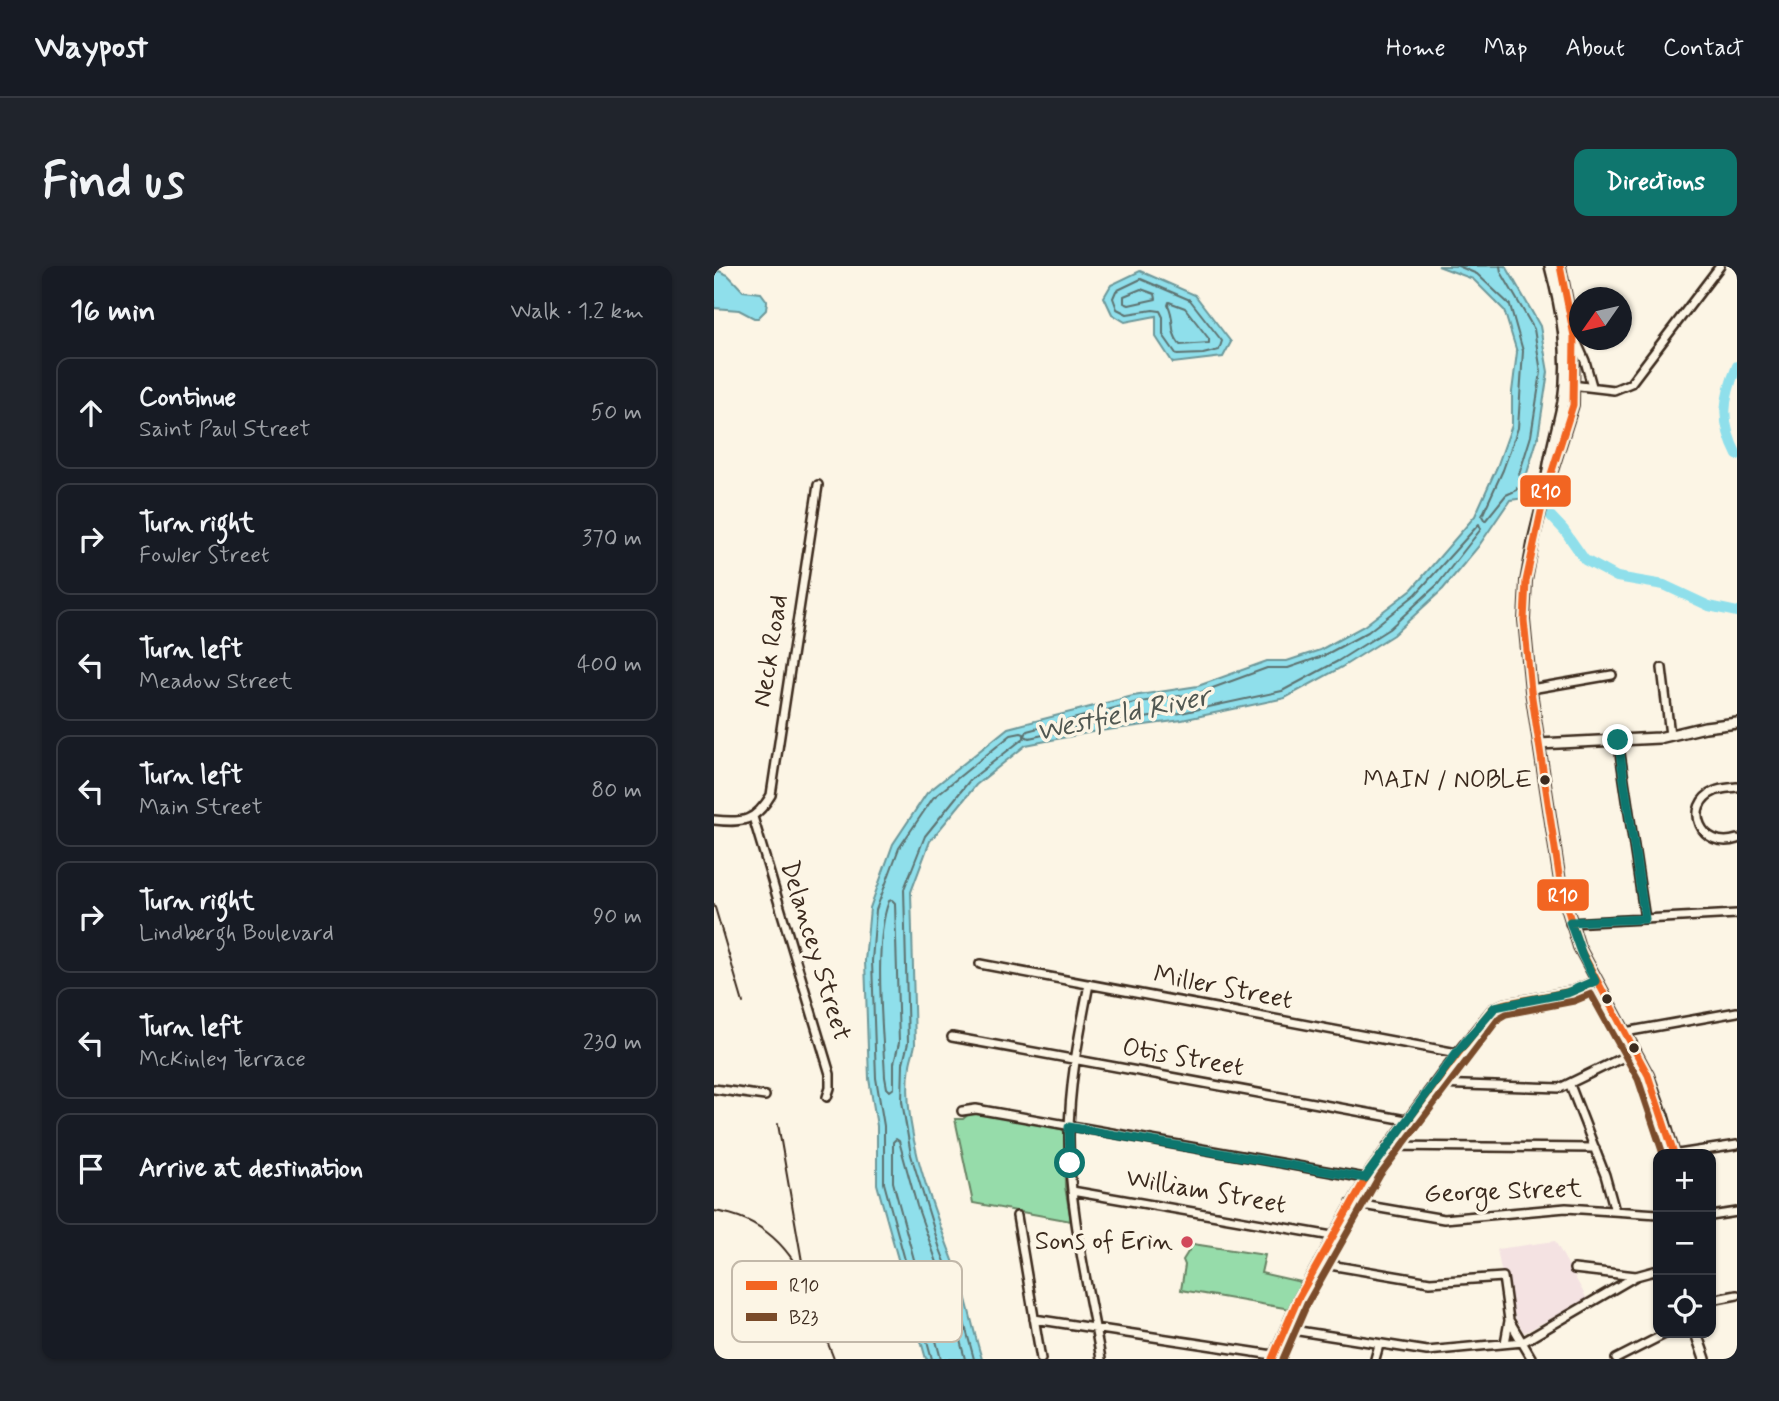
<!DOCTYPE html>
<html lang="en">
<head>
<meta charset="utf-8">
<style>
  body { margin:0; font-family:Mynerve,sans-serif; background:#20242c; color:#f1f3f6 }
  .controls { position:absolute; right:21px; bottom:21px; display:grid; overflow:hidden; border-radius:14px; box-shadow:0 2px 5px #0004 }
  .controls button { width:63px; height:63px; display:grid; place-items:center; padding:0; border:0; border-bottom:2px solid #363941; background:#171b24; color:#f1f3f6; font:35px sans-serif }
  .compass { position:absolute; left:855px; top:21px; width:63px; height:63px; border-radius:50%; background:#171b24; box-shadow:0 2px 5px #0004; rotate:236deg }
  .stop { position:absolute; width:21px; height:21px; margin:-16px; border:5px solid #0f766e; border-radius:50%; background:#fff }
  .stop.end { background:#0f766e; border-color:#fff; box-shadow:0 2px 7px #0008 }
  .list { margin:0; padding:0; list-style:none }
  h2 { display:flex; justify-content:space-between; align-items:center; height:91px; margin:0; padding:0 28px; font-size:30px }
  h2 small { font-size:23px; font-weight:400; color:#9ea1a6 }
  .list li { display:grid; grid-template-columns:46px 1fr auto; gap:21px; align-items:center; box-sizing:border-box; height:112px; margin:0 14px 14px; padding:0 14px; border:2px solid #363941; border-radius:14px }
  .list b { display:block; font-size:26px; white-space:nowrap }
  .list p { margin:0; font-size:23px; white-space:nowrap; color:#9ea1a6 }
  .list em { font-size:23px; font-style:normal; color:#9ea1a6 }
  .icon { flex:none; width:38px; height:38px; fill:none; stroke:currentColor; stroke-width:2; stroke-linecap:round; stroke-linejoin:round }
  .map { position:relative; flex:none; width:1023px; height:1093px; overflow:hidden; border-radius:14px }
  header { display:flex; align-items:center; gap:42px; box-sizing:border-box; height:98px; padding:0 35px; background:#171b24; border-bottom:2px solid #363941 }
  header strong { font-size:33px }
  nav { display:flex; gap:38px; margin-inline-start:auto; font-size:24px }
  .intro { display:flex; align-items:center; justify-content:space-between; box-sizing:border-box; height:168px; padding:0 42px }
  h1 { margin:0; font-size:49px }
  .button { padding:18px 32px; border-radius:14px; background:#0f766e; color:#fff; font-size:24px; font-weight:700 }
  main { display:flex; gap:42px; padding:0 42px }
  aside { flex:1; background:#171b24; border-radius:14px; box-shadow:0 2px 5px #0004 }
  .map>svg:first-child { display:block }
  .built { fill:#f4e2e2 }
  .green { fill:#96dcaa; stroke:#688364; stroke-width:2 }
  .water { fill:#8fdfeb; stroke:#6d9799; stroke-width:2 }
  .lines { fill:none; stroke-linecap:round; stroke-linejoin:round }
  .shore { stroke:#5d7270; stroke-width:2 }
  .river { stroke:#8fdfeb; stroke-width:10 }
  .minor-casing { stroke:#3b2a1e; stroke-width:12 }
  .major-casing { stroke:#3b2a1e; stroke-width:14 }
  .minor { stroke:#fcf5e5; stroke-width:7 }
  .major { stroke:#fcf5e5; stroke-width:9 }
  .rail { stroke:#3b2a1e; stroke-width:2 }
  .bus-1-casing { stroke:#fcf5e5; stroke-width:12 }
  .bus-2-casing { stroke:#fcf5e5; stroke-width:12 }
  .bus-1 { stroke:#f26522; stroke-width:7 }
  .bus-2 { stroke:#7a4b2a; stroke-width:7 }
  .route { stroke:#0f766e; stroke-width:9 }
  .bus-dot { fill:#3b2a1e; stroke:#fcf5e5; stroke-width:2.5 }
  .poi-dot { fill:#d1495b; stroke:#fcf5e5; stroke-width:2.5 }
  .labels { text-anchor:middle; dominant-baseline:central; stroke-width:7; stroke-linejoin:round; paint-order:stroke }
  .bus-label { font-size:24px; fill:#3b2a1e; stroke:#fcf5e5; text-anchor:end }
  .street-label { font-size:26px; fill:#3b2a1e; stroke:#fcf5e5 }
  .poi-label { font-size:26px; fill:#3b2a1e; stroke:#fcf5e5; text-anchor:end }
  .water-label { font-size:28px; font-style:italic; fill:#505751; stroke:#fcf5e5 }
  .key { fill:#fcf5e5; stroke:#c2b8a9; stroke-width:2 }
  .key-label { font-size:19px; fill:#3b2a1e }
  .line-badge { stroke:#fcf5e5; stroke-width:2.5 }
  .badge-label { font-size:19px; text-anchor:middle; font-weight:bold; fill:#fff }
</style>
</head>
<body>
<header>
<strong>Waypost</strong>
<nav><a>Home</a><a>Map</a><a>About</a><a>Contact</a></nav>
</header>
<div class="intro"><h1>Find us</h1><a class="button">Directions</a></div>
<main>
<aside>
<h2>16 min<small>Walk · 1.2 km</small></h2>
<ul class="list">
<li><svg class="icon" aria-label="ahead" viewBox="0 0 24 24"><path d="M12 20V5M6 11l6-6 6 6"/></svg><div><b>Continue</b><p>Saint Paul Street</p></div><em>50 m</em></li>
<li><svg class="icon" aria-label="right" viewBox="0 0 24 24"><path d="M7 20v-9h11M14 6l5 5-5 5"/></svg><div><b>Turn right</b><p>Fowler Street</p></div><em>370 m</em></li>
<li><svg class="icon" aria-label="left" viewBox="0 0 24 24"><path d="M17 20v-9H6M10 6l-5 5 5 5"/></svg><div><b>Turn left</b><p>Meadow Street</p></div><em>400 m</em></li>
<li><svg class="icon" aria-label="left" viewBox="0 0 24 24"><path d="M17 20v-9H6M10 6l-5 5 5 5"/></svg><div><b>Turn left</b><p>Main Street</p></div><em>80 m</em></li>
<li><svg class="icon" aria-label="right" viewBox="0 0 24 24"><path d="M7 20v-9h11M14 6l5 5-5 5"/></svg><div><b>Turn right</b><p>Lindbergh Boulevard</p></div><em>90 m</em></li>
<li><svg class="icon" aria-label="left" viewBox="0 0 24 24"><path d="M17 20v-9H6M10 6l-5 5 5 5"/></svg><div><b>Turn left</b><p>McKinley Terrace</p></div><em>230 m</em></li>
<li><svg class="icon" aria-label="arrive" viewBox="0 0 24 24"><path d="M6 21V4h12l-3 4 3 4H6"/></svg><div><b>Arrive at destination</b></div></li>
</ul>
</aside>
<div class="map">
<svg width="1023" height="1093" viewBox="0 0 1023 1093">
  <rect width="100%" height="100%" fill="#fcf5e5"/>
  <filter id="ink" filterUnits="userSpaceOnUse"><feTurbulence type="fractalNoise" baseFrequency=".0143" numOctaves="2"/><feDisplacementMap in="SourceGraphic" scale="14" xChannelSelector="R" yChannelSelector="G"/><feConvolveMatrix kernelMatrix="1 2 1 2 8 2 1 2 1" color-interpolation-filters="sRGB"/></filter>
  <g filter="url(#ink)">
    <path class="built" d="M 841,975 L 873,1033 L 810,1067 L 798,1046 L 795,1014 L 794,1010 L 787,1004 L 783,983 Z"/>
    <path class="green" d="M 258,845 L 347,863 L 350,865 L 351,921 L 357,955 L 259,937 L 241,853 L 249,853 Z
      M 479,978 L 551,989 L 547,1007 L 587,1016 L 576,1043 L 467,1024 L 471,999 L 469,994 Z"/>
    <path class="water" d="M 724,0 L 792,0 L 826,60 L 834,106 L 824,171 L 810,217 L 812,232 L 796,234 L 764,281 L 729,323 L 679,369 L 628,401 L 571,432 L 468,454 L 378,466 L 312,479 L 262,519 L 216,575 L 197,626 L 201,778 C 200,785 197,792 196,799 C 185,867 224,952 247,1016 C 255,1041 260,1068 268,1093 L 212,1093 L 163,918 L 163,860 L 155,813 L 151,695 L 156,642 L 179,578 L 213,527 L 294,462 L 419,430 L 484,420 L 553,395 L 573,395 L 606,384 L 650,360 L 698,323 L 761,250 L 783,201 L 798,159 L 798,126 L 803,86 L 790,44 L 759,13 Z
      M 5,5 L 14,9 L 29,25 L 47,27 L 53,35 L 52,44 L 44,52 L 40,52 L 25,44 L 0,42 L 0,7 Z
      M 426,5 L 481,29 L 517,76 L 509,91 L 459,97 L 442,71 L 442,50 L 411,56 L 398,48 L 390,31 L 397,19 Z"/>
    <g class="lines">
      <path class="shore" d="M 744,0 L 763,8 L 796,39 L 809,85 L 804,162 L 789,204 L 768,250 L 771,255 L 792,229 L 803,224 L 803,215 L 817,170 L 827,106 L 820,63 L 787,6 L 786,0
        M 427,13 L 476,34 L 508,75 L 505,84 L 489,88 L 463,89 L 449,69 L 449,51 L 446,45 L 439,44 L 413,48 L 403,43 L 399,32 L 402,25 Z
        M 427,23 L 441,28 L 442,33 L 415,39 L 410,37 L 410,30 Z
        M 455,36 L 471,42 L 495,73 L 495,77 L 466,79 C 454,63 462,55 454,39 Z
        M 765,258 L 767,263 L 724,318 L 675,363 L 624,395 L 568,425 L 467,447 L 377,459 L 315,472 L 311,470 L 313,465 L 420,437 L 485,427 L 553,402 L 574,402 L 609,390 L 654,366 L 702,328 Z
        M 178,634 L 181,637 L 185,777 L 180,797 L 180,822 L 176,825 L 173,822 L 171,811 C 169,765 159,676 175,635 Z
        M 218,1093 L 170,917 L 170,860 L 162,812 L 160,754 L 158,695 L 162,644 L 185,582 L 219,532 L 297,469 L 307,467 L 310,468 L 310,472 L 256,514 L 211,570 L 190,623 L 194,777 L 189,797 L 188,835 L 197,889 L 226,983 L 240,1019 L 260,1093
        M 227,1093 L 179,916 L 179,876 L 182,873 L 185,875 L 203,940 L 232,1022 L 251,1093"/>
      <path class="river" d="M 1023,100 C 1009,133 1006,156 1023,189
        M 802,213 L 850,264 L 871,294 L 903,311 L 950,319 L 995,340 L 1023,346"/>
      <defs>
        <path id="minor" d="M 860,70 L 871,95 L 878,120
          M 857,119 L 900,124 L 917,117 L 1006,0
          M 948,402 L 956,469
          M 817,423 L 898,409
          M 904,474 L 931,653
          M 1023,521 C 1016,522 1007,522 1001,525 C 968,539 987,585 1023,573
          M 39,551 L 116,808 L 116,822 L 113,831
          M 0,554 C 29,557 41,556 57,529 L 104,219
          M 856,657 L 1023,648
          M 266,698 L 743,787
          M 375,718 C 365,769 355,819 355,871 C 355,945 374,1020 387,1093
          M 911,766 L 1023,746
          M 238,771 L 692,854
          M 719,818 L 846,822 L 922,785
          M 856,819 L 891,909 L 901,945
          M 0,823 L 51,830
          M 248,845 L 262,843 L 651,912
          M 673,880 L 881,882
          M 964,888 L 1023,879
          M 358,925 L 618,970
          M 637,937 L 730,953 L 852,942 L 944,948
          M 303,950 L 327,1093
          M 997,950 L 1023,946
          M 604,997 L 716,1016 L 789,1011 L 795,1054 L 818,1093
          M 860,1003 L 922,1010
          M 997,1034 L 1023,1029
          M 320,1053 L 559,1089
          M 572,1063 L 713,1085 L 809,1076 L 922,1010 L 944,1004
          M 791,1077 L 795,1055
          M 558,1093 L 584,1033 L 657,903 L 743,787 L 778,743 L 789,738 L 858,725 L 881,715
          M 661,1093 L 665,1079
          M 902,1093 L 953,1067"/>
        <path id="major" d="M 846,0 L 860,70 L 859,139 L 831,227 L 820,272 L 812,315 L 810,354 L 817,425 L 847,622 L 865,681 L 934,809 L 949,850 L 960,888
          M 833,211 C 836,186 844,161 849,136 C 856,89 848,45 836,0
          M 825,478 L 945,472 L 991,461 L 1023,457
          M 982,1067 L 991,1093"/>
      </defs>
      <use href="#minor" class="minor-casing"/>
      <use href="#major" class="major-casing"/>
      <use href="#minor" class="minor"/>
      <use href="#major" class="major"/>
      <path class="rail" d="M 0,638 L 29,737
        M 64,858 L 90,1007 L 99,1039 L 120,1093
        M 0,945 C 38,950 66,971 85,1004"/>
      <defs>
        <path id="bus-1" d="M 846,0 L 860,70 L 859,139 L 831,227 L 812,315 L 810,354 L 817,425 L 847,622 L 865,681 L 934,809 L 960,888
          M 558,1093 L 584,1033 L 657,903 L 778,743 L 789,738 L 858,725 L 881,715"/>
        <path id="bus-2" d="M 569,1093 L 593,1038 L 666,909 L 785,752 L 792,748 L 860,735 L 877,728 L 924,813 L 949,888"/>
      </defs>
      <use href="#bus-1" class="bus-1-casing"/>
      <use href="#bus-2" class="bus-2-casing"/>
      <use href="#bus-1" class="bus-1"/>
      <use href="#bus-2" class="bus-2"/>
    </g>
  </g>
  <g class="lines" filter="url(#ink)">
    <path class="route" d="M 356,897 L 355,861 L 651,912 L 743,786 L 781,741 L 853,727 L 881,715 L 868,689 L 856,656 L 931,653 L 904,474"/>
  </g>
  <g class="bus-dot">
    <circle cx="831" cy="514" r="6"/>
    <circle cx="893" cy="733" r="6"/>
    <circle cx="920" cy="782" r="6"/>
  </g>
  <circle class="poi-dot" cx="473" cy="976" r="7"/>
  <g class="labels">
    <g class="bus-label">
      <text x="818" y="514">MAIN / NOBLE</text>
    </g>
    <g class="street-label">
      <text transform="translate(57 385) rotate(-81)">Neck Road</text>
      <text transform="translate(101 685) rotate(73)">Delancey Street</text>
      <text transform="translate(509 722) rotate(11)">Miller Street</text>
      <text transform="translate(469 792) rotate(10)">Otis Street</text>
      <text transform="translate(492 926) rotate(10)">William Street</text>
      <text transform="translate(789 926) rotate(-2)">George Street</text>
    </g>
    <g class="poi-label">
      <text x="459" y="976">Sons of Erin</text>
    </g>
    <g class="water-label">
      <text transform="translate(409 449) rotate(-12)">Westfield River</text>
    </g>
  </g>
  <rect x="18" y="995" width="230" height="81" rx="10" class="key"/>
  <rect x="32" y="1015" width="31" height="9" fill="#f26522"/>
  <rect x="32" y="1047" width="31" height="8" fill="#7a4b2a"/>
  <g class="key-label">
    <text x="75" y="1026">R10</text>
    <text x="75" y="1058">B23</text>
  </g>
  <g class="line-badge">
    <rect x="805" y="208" width="53" height="34" rx="7" fill="#f26522"/>
    <rect x="822" y="612" width="54" height="34" rx="7" fill="#f26522"/>
  </g>
  <g class="badge-label">
    <text x="832" y="232">R10</text>
    <text x="849" y="636">R10</text>
  </g>
</svg>
<div class="controls">
<button>+</button>
<button>−</button>
<button><svg class="icon" aria-label="locate" viewBox="0 0 24 24"><circle cx="12" cy="12" r="6"/><path d="M12 2v4M12 18v4M2 12h4M18 12h4"/></svg></button>
</div>
<svg class="compass" viewBox="-18 -18 36 36"><path d="M0-13l5 13h-10z" fill="#e53935"/><path d="M0 13l5-13h-10z" fill="#9ea1a6"/></svg>
<div class="stop" style="left:356px;top:897px"></div>
<div class="stop end" style="left:904px;top:474px"></div>
</div>
</main>
</body>
</html>
